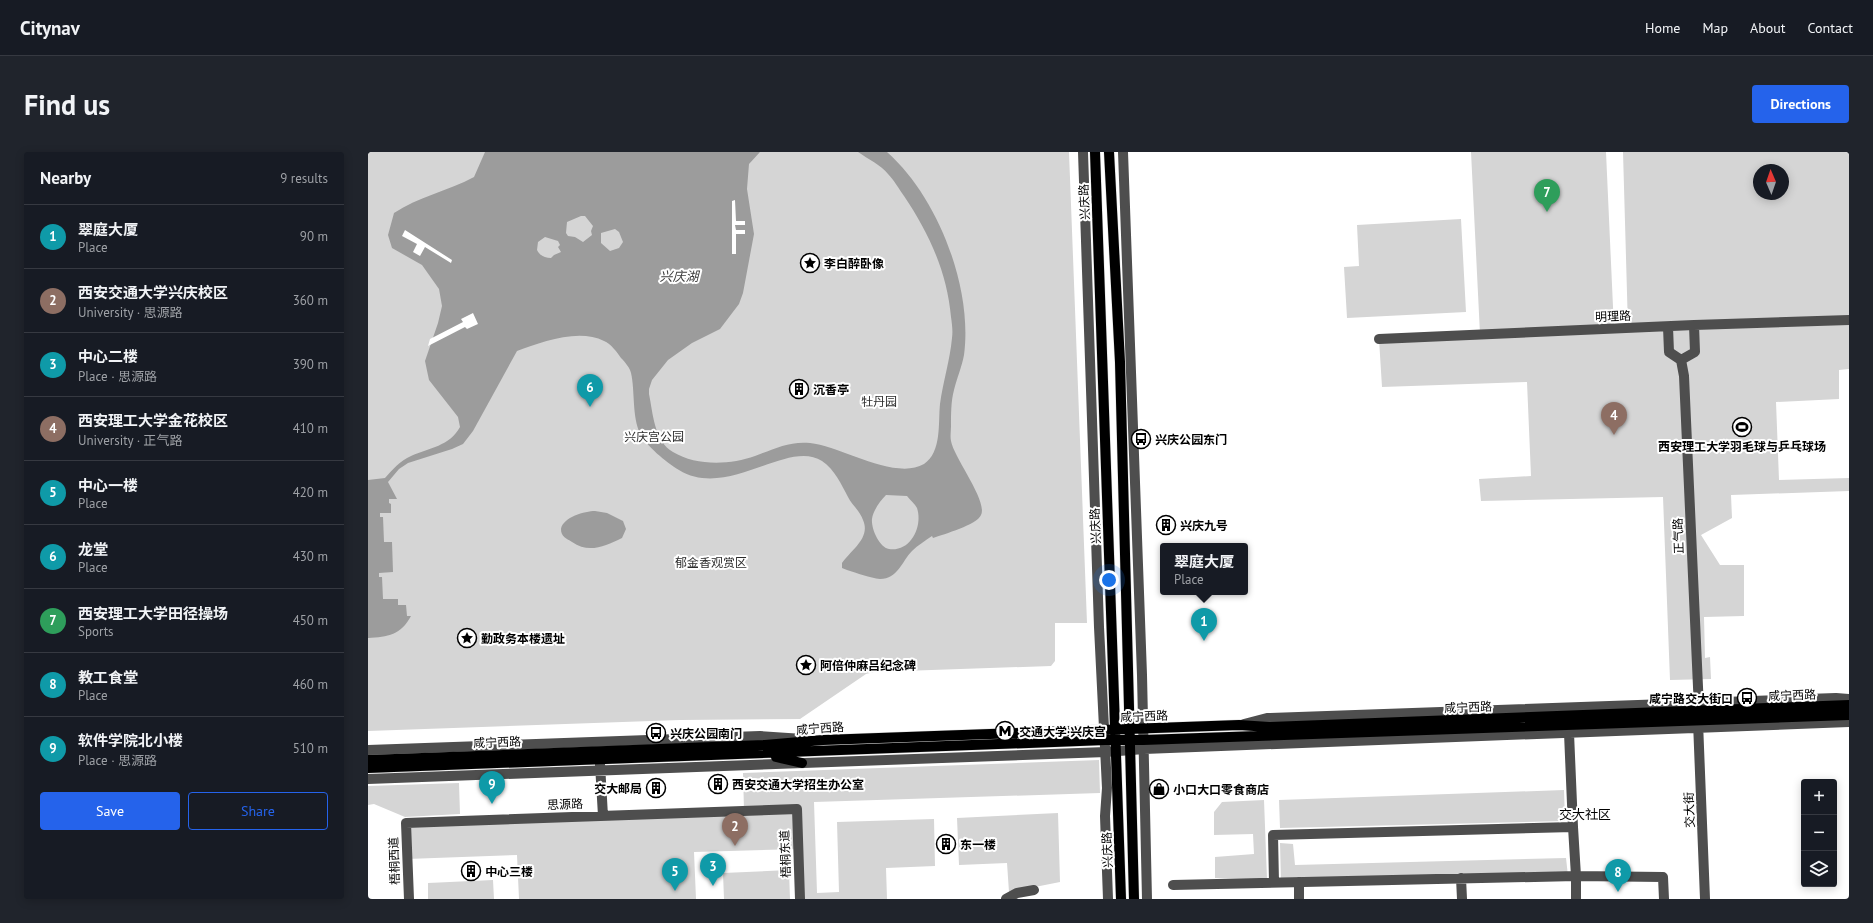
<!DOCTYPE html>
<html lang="en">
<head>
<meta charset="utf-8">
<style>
  body { margin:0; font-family:"PT Sans","Noto Sans SC",sans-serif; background:#20242c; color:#f1f3f6 }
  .controls { position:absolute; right:12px; bottom:12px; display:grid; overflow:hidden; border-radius:4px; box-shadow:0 2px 10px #0003 }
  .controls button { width:36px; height:36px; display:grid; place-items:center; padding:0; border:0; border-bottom:1px solid #363941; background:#171b24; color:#f1f3f6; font:20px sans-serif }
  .compass { position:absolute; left:1385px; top:12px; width:36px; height:36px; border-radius:50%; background:#171b24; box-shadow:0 2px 10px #0003; rotate:358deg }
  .you { position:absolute; left:741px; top:428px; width:14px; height:14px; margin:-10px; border:3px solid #fff; border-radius:50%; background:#1a73e8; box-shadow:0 0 0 6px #1a73e833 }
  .badge { display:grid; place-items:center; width:26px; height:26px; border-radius:50%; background:#2563eb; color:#fff; font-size:13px; font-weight:700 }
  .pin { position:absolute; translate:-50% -33px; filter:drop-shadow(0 1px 2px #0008) }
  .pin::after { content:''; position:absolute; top:21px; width:14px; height:12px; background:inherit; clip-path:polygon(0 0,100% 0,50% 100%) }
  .popup { position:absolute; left:792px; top:391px; width:88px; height:52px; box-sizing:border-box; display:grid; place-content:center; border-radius:4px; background:#171b24; filter:drop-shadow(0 1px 3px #0005); font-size:13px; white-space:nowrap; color:#9ea1a6 }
  .popup b { font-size:15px; color:#f1f3f6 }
  .popup::after { content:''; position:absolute; left:50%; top:100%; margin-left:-8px; border:8px solid transparent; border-top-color:#171b24 }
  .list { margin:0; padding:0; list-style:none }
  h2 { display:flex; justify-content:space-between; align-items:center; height:52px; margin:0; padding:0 16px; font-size:17px }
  h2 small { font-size:13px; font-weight:400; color:#9ea1a6 }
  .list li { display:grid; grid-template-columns:26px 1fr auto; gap:12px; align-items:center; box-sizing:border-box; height:64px; padding:0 16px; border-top:1px solid #363941 }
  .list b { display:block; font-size:15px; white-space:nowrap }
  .list p { margin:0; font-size:13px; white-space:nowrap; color:#9ea1a6 }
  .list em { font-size:13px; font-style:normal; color:#9ea1a6 }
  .actions { display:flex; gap:8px; padding:12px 16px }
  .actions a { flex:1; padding:9px 0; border:1px solid #2563eb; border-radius:4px; text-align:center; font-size:14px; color:#2563eb }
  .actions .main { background:#2563eb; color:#fff }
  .icon { flex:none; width:22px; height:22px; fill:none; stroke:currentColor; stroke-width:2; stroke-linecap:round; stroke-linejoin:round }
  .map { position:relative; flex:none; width:1481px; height:747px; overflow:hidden; border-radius:4px }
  header { display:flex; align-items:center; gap:24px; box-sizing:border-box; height:56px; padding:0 20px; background:#171b24; border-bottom:1px solid #363941 }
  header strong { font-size:19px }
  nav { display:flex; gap:22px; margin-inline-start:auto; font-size:14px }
  .intro { display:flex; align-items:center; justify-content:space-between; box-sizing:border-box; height:96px; padding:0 24px }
  h1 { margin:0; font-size:28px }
  .button { padding:10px 18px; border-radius:4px; background:#2563eb; color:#fff; font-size:14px; font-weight:700 }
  main { display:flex; gap:24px; padding:0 24px }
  aside { flex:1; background:#171b24; border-radius:4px; box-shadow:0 2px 10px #0003 }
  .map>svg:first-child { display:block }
  .green { fill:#d5d5d5; fill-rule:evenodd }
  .water { fill:#9c9c9c; fill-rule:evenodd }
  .pier { fill:#fff }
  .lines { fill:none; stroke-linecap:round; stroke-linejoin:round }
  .major-casing { stroke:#dbdbdb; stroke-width:11 }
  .minor { stroke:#4e4e4e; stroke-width:10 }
  .major { stroke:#000; stroke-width:10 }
  .labels { text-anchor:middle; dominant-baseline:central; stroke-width:4; stroke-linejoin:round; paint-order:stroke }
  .street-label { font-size:12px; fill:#000; stroke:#fff }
  .poi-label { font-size:12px; font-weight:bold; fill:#000; stroke:#fff; text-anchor:start }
  .park-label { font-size:12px; fill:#2c2c2c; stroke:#fff }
  .water-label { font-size:13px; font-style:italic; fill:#3d3d3d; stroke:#fff }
  .neighbourhood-label { font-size:13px; fill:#000; stroke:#fff }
</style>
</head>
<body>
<header>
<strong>Citynav</strong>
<nav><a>Home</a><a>Map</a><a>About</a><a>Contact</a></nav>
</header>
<div class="intro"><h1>Find us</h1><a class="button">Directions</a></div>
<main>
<aside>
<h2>Nearby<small>9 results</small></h2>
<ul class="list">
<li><span class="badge" style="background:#0f9aa8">1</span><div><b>翠庭大厦</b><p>Place</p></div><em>90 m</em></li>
<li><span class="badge" style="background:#8d6e63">2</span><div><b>西安交通大学兴庆校区</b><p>University · 思源路</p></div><em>360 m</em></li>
<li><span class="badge" style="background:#0f9aa8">3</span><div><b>中心二楼</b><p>Place · 思源路</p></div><em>390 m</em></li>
<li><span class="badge" style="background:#8d6e63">4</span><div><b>西安理工大学金花校区</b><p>University · 正气路</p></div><em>410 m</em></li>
<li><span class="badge" style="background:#0f9aa8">5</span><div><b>中心一楼</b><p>Place</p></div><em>420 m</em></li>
<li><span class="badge" style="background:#0f9aa8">6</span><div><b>龙堂</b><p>Place</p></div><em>430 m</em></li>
<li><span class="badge" style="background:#2e9e5b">7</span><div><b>西安理工大学田径操场</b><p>Sports</p></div><em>450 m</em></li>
<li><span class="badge" style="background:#0f9aa8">8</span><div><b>教工食堂</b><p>Place</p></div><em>460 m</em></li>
<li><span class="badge" style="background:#0f9aa8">9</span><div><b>软件学院北小楼</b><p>Place · 思源路</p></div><em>510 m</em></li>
</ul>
<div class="actions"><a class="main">Save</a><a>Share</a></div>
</aside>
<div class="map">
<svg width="1481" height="747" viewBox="0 0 1481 747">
  <rect width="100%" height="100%" fill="#fff"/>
  <path class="green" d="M 0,0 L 701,0 L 719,471 L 687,471 L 687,509 L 683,514 L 506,520 L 498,522 L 432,567 L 312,568 L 0,579 Z
    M 1103,0 L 1238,0 L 1246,177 L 1112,182 Z
    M 1255,0 L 1481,0 L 1481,170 L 1260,176 ZM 1391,18 L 1415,18 L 1415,42 L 1391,42 Z
    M 1093,67 L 1098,160 L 979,166 L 976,115 L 991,114 L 989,73 Z
    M 1481,170 L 1481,217 L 1471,218 L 1471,247 L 1408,250 L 1411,328 L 1481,326 L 1481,339 L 1363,343 L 1364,366 L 1333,383 L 1352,413 L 1376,413 L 1376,464 L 1336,465 L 1337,506 L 1342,505 L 1343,527 L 1302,528 L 1295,345 L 1113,349 L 1111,327 L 1163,324 L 1159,230 L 1014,235 L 1011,187 Z
    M 731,608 L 732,641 L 446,650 L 449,741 L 471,740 L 469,670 L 566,667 L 567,714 L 518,716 L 519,747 L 432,747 L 430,697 L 326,700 L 328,747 L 151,747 L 149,703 L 39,707 L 38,671 L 376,658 L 375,621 Z
    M 91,631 L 92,662 L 37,665 L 6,652 L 0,653 L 0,634 Z
    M 1196,638 L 1197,669 L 912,676 L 911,648 Z
    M 896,648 L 899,727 L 847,726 L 847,705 L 886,702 L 885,682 L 846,683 L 846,660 L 854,650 Z
    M 690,661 L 692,730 L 641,740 L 639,711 L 591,713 L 589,666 Z
    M 912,691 L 925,692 L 927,713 L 1198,706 L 1200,724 L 913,730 Z
    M 421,718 L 422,747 L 356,747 L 355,721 Z
    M 125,728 L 126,747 L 60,747 L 60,731 Z"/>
  <path class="water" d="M 117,0 L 392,0 L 381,12 L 379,37 L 386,82 L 375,141 L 371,152 L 352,177 L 324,191 L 300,208 L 284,228 L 281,237 L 281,242 C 285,261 286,289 305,300 C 328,314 362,313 387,304 C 406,297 421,289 442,291 C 473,294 527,329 556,312 C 574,300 570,271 572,252 C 575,230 582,208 584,186 C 585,179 584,172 583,165 C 579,120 561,81 536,44 C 531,37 526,28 520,22 C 513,13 500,7 490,0 L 519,0 C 570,45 605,136 596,203 C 594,214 589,226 586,238 C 583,249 583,262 583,274 C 583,279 582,284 583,289 C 586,306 620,349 613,363 C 609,373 576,382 565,386 L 564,384 C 557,389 550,393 544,399 C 534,409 530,427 512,427 C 502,426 489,421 479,418 L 474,416 L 474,411 C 483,398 503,386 495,368 C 492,359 484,353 480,345 C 473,332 467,318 454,309 C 419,287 360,348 311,318 C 298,310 278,294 272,281 C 264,265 267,238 263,221 C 262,216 257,210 253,206 C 249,200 243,192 236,189 C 211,176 173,190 149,199 L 105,279 L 95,292 L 84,297 L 40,311 L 31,317 L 20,330 L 29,347 L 21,347 L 21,351 L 23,352 L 23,361 L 12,361 L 12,365 L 15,365 L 16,390 L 24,390 L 25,420 L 11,421 L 11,425 L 14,425 L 15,447 L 30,447 L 30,453 L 38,453 L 39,464 L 43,464 C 33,483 20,485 0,486 L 0,328 L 17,326 C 25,317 32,309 43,304 C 61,296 82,294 92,275 L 90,265 L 61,228 L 57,209 L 70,171 L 74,154 L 71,137 L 54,113 L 24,96 L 20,83 L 26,61 C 50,45 80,39 106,25 ZM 213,64 L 217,64 L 225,74 L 223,79 L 224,83 L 215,90 L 207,85 L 200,84 L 198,81 L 199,70 ZM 247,77 L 251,80 L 255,90 L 251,96 L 242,99 L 233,91 L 233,81 ZM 177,85 L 190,89 L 192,93 L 190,95 L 193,100 L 186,103 L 183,106 C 177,106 172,104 169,98 L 170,90 ZM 518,343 L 539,344 C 542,348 547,352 549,356 C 555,374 543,400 521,397 C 511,395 503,376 504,367 C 505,359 512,349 518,343 Z
    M 227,359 L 239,361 L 255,369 L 258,377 L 254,386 C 237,394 221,402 204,390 C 198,386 193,385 193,377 C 195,365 217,359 227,359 Z"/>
  <path class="pier" d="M 367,48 L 368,69 L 377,69 L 377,73 L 367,73 L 368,78 L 377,78 L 377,82 L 368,82 L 368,102 L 364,102 L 364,49 Z
    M 37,78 L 84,108 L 83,111 L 57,95 L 52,104 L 45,100 L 49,92 L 34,84 Z
    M 105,161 L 110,172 L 99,177 L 97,175 L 60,194 L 62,187 L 95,170 L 93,167 Z"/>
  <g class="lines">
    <defs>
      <path id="major" d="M 727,0 L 753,747
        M 741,0 L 752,210 L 766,747
        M 408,605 L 434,611
        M 0,608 L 397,593 L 455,588 L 871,573 L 901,575 L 1481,553
        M 0,616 L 737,588 L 775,588 L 1481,563"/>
    </defs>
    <use href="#major" class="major-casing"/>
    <path class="minor" d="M 715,0 L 731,475 L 739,636 L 737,664 L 740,747
      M 755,0 L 774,523 L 779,747
      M 1300,175 L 1301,200 L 1313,208 L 1327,200 L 1326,173
      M 1011,187 L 1326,173 L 1481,168
      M 1313,208 L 1316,224 L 1331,557
      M 1330,570 L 1337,747
      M 876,572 L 899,566 L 1468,546 L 1481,547
      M 1201,581 L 1205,675
      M 0,598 L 392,584 L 435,587
      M 232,612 L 235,664
      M 0,627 L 738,600 L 776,597 L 1481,570
      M 1093,726 L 1094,747
      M 906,730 L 905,683 L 1205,675 L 1208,724 L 1295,725 L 1296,747
      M 931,730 L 931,747
      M 805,733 L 1208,724 L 1208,747
      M 41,747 L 38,671 L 429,657 L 432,747
      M 638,747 L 649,741 L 666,738"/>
    <use href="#major" class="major"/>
  </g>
  <defs>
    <symbol id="sight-ring" viewBox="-11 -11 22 22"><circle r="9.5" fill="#fff" stroke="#000" stroke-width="1.5"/><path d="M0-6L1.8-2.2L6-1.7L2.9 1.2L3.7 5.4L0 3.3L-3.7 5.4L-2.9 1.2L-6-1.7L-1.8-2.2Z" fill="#000"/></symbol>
    <symbol id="building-ring" viewBox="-11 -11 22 22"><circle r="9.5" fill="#fff" stroke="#000" stroke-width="1.5"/><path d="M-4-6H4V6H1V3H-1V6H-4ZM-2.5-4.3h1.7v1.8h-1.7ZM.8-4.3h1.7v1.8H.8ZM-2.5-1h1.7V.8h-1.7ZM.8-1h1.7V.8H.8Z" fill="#000"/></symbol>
    <symbol id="stadium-ring" viewBox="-11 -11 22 22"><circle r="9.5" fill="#fff" stroke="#000" stroke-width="1.5"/><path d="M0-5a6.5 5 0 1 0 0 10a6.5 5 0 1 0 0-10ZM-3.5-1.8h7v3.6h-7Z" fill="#000"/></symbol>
    <symbol id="bus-ring" viewBox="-11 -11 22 22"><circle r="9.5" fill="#fff" stroke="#000" stroke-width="1.5"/><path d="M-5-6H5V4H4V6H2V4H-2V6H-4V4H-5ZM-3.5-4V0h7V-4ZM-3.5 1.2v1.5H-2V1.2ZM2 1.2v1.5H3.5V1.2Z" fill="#000"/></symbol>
    <symbol id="metro-ring" viewBox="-11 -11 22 22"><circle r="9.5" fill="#fff" stroke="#000" stroke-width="1.5"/><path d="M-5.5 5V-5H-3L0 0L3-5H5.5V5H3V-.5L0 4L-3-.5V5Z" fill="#000"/></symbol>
    <symbol id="shop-ring" viewBox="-11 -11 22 22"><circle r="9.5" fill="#fff" stroke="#000" stroke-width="1.5"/><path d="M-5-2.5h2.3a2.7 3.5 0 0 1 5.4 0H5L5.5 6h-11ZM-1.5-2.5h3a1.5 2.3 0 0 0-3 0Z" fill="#000"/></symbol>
  </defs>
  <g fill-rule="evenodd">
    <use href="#sight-ring" x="431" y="100" width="22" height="22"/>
    <use href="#building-ring" x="420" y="226" width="22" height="22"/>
    <use href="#stadium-ring" x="1363" y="264" width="22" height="22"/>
    <use href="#bus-ring" x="762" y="276" width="22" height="22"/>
    <use href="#building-ring" x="787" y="362" width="22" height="22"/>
    <use href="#sight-ring" x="88" y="475" width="22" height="22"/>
    <use href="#sight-ring" x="427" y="502" width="22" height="22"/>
    <use href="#bus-ring" x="1368" y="535" width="22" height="22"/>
    <use href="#metro-ring" x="626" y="568" width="22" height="22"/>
    <use href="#bus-ring" x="277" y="570" width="22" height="22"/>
    <use href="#building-ring" x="339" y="621" width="22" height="22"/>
    <use href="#building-ring" x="277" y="625" width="22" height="22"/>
    <use href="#shop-ring" x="780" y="626" width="22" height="22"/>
    <use href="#building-ring" x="567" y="681" width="22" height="22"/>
    <use href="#building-ring" x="92" y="708" width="22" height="22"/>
  </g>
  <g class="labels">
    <g class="street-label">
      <text transform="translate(716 50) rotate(-92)">兴庆路</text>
      <text transform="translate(1245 164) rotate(-2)">明理路</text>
      <text transform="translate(727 374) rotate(-92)">兴庆路</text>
      <text transform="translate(1310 384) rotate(-92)">正气路</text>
      <text transform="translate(1424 543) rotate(-2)">咸宁西路</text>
      <text transform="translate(1100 555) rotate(-2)">咸宁西路</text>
      <text transform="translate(776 564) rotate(-2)">咸宁西路</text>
      <text transform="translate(452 576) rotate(-4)">咸宁西路</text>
      <text transform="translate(129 590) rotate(-2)">咸宁西路</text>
      <text transform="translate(197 652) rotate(-2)">思源路</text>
      <text transform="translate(1321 658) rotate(-92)">交大街</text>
      <text transform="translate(739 698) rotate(-92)">兴庆路</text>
      <text transform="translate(417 702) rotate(-92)">梧桐东道</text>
      <text transform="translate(26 709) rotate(-92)">梧桐西道</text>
    </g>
    <g class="poi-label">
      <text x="456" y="111">李白醉卧像</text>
      <text x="445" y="237">沉香亭</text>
      <text x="787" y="287">兴庆公园东门</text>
      <text x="1374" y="294" text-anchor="middle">西安理工大学羽毛球与乒乓球场</text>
      <text x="812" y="373">兴庆九号</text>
      <text x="113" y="486">勤政务本楼遗址</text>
      <text x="452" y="513">阿倍仲麻吕纪念碑</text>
      <text x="1365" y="546" text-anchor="end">咸宁路交大街口</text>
      <text x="651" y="579">交通大学·兴庆宫</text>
      <text x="302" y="581">兴庆公园南门</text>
      <text x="364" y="632">西安交通大学招生办公室</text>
      <text x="274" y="636" text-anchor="end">交大邮局</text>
      <text x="805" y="637">小口大口零食商店</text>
      <text x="592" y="692">东一楼</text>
      <text x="117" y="719">中心三楼</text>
    </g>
    <g class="park-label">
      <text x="511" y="249">牡丹园</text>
      <text x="286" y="284">兴庆宫公园</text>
      <text x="343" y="410">郁金香观赏区</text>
    </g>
    <g class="water-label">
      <text x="311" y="124">兴庆湖</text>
    </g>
    <g class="neighbourhood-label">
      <text x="1217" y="662">交大社区</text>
    </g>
  </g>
</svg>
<div class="controls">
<button>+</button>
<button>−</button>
<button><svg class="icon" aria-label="layers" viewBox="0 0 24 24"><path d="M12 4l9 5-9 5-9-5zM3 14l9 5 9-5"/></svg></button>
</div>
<svg class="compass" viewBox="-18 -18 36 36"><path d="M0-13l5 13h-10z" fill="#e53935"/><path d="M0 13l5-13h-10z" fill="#9ea1a6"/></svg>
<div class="you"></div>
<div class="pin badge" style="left:836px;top:489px;background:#0f9aa8">1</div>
<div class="popup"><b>翠庭大厦</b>Place</div>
<div class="pin badge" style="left:367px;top:694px;background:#8d6e63">2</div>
<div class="pin badge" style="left:345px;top:734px;background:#0f9aa8">3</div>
<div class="pin badge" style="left:1246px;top:283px;background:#8d6e63">4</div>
<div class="pin badge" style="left:307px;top:739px;background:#0f9aa8">5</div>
<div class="pin badge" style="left:222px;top:255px;background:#0f9aa8">6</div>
<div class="pin badge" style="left:1179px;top:60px;background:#2e9e5b">7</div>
<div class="pin badge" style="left:1250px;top:740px;background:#0f9aa8">8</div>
<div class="pin badge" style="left:124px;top:652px;background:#0f9aa8">9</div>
</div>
</main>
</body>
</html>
